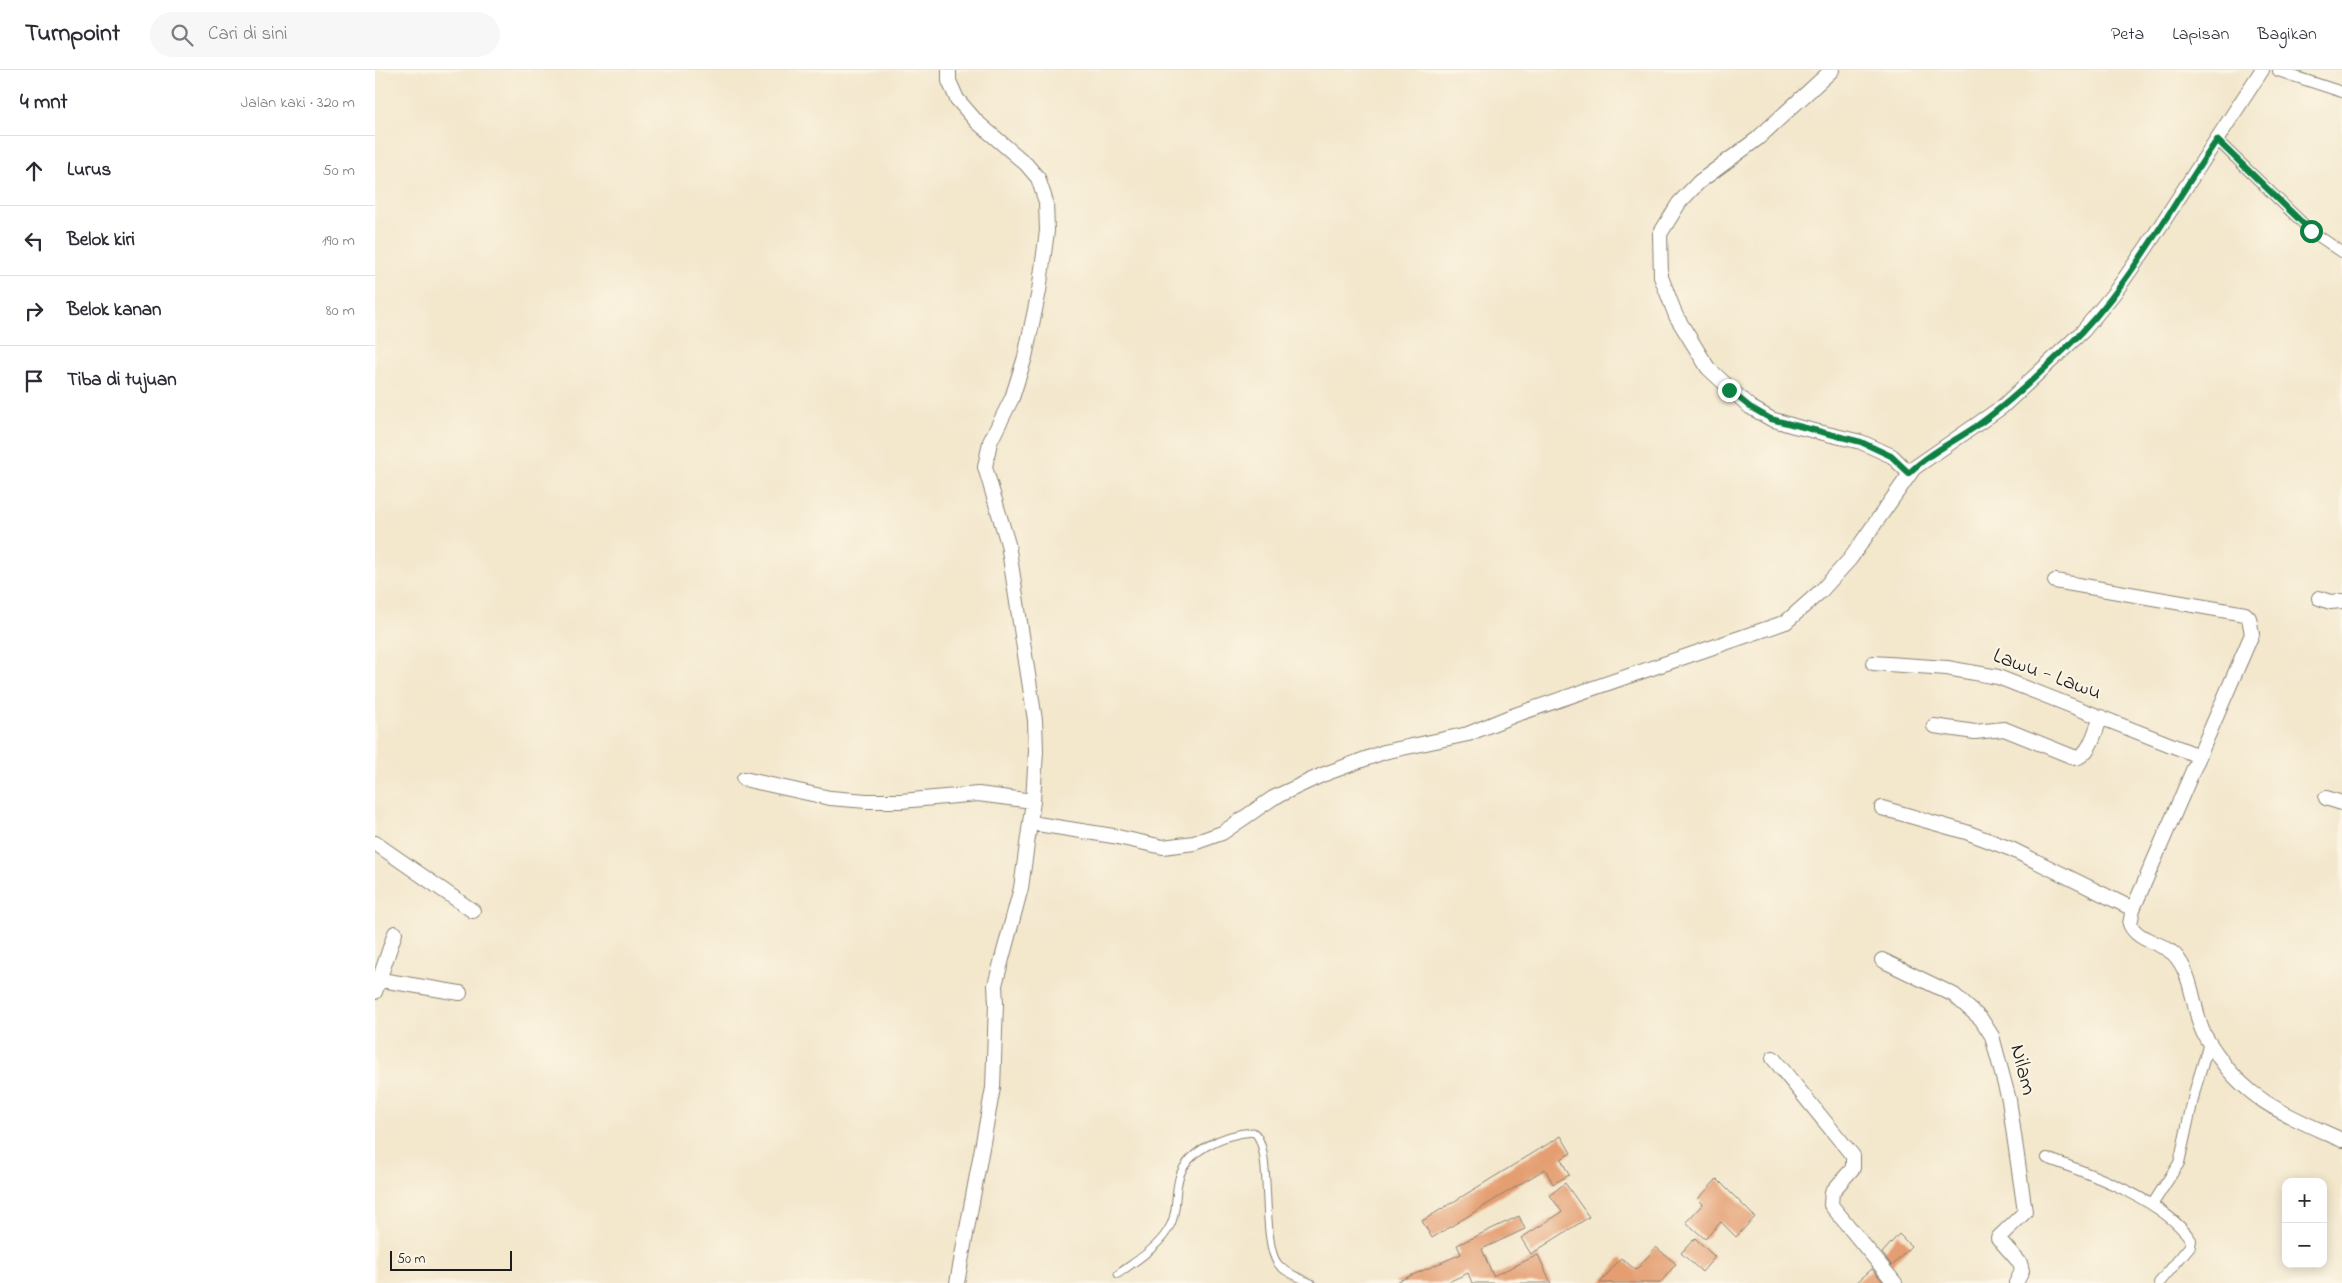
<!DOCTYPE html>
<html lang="id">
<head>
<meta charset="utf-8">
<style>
  body { margin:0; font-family:"Indie Flower",sans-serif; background:#f7f7f7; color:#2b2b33 }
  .controls { position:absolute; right:15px; bottom:15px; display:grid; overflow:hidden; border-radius:10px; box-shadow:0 2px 12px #0003 }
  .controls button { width:45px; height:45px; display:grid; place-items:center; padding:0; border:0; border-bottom:1px solid #e1e1e2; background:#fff; color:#2b2b33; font:25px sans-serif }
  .scale { position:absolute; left:15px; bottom:12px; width:122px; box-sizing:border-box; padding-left:5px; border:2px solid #1c1c1c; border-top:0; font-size:14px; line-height:18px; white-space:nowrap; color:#1c1c1c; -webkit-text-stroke:4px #fcf5e5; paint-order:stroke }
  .stop { position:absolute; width:15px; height:15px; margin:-11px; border:4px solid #0b8043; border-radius:50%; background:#fff }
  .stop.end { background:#0b8043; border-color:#fff; box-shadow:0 1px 5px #0008 }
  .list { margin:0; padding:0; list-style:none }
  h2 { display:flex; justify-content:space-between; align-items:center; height:65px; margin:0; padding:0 20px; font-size:21px }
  h2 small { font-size:16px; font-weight:400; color:#7c7c81 }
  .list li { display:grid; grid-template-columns:32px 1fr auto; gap:15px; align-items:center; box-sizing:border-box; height:70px; padding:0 20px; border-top:1px solid #e1e1e2 }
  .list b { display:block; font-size:19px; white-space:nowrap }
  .list em { font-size:16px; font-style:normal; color:#7c7c81 }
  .icon { flex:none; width:28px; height:28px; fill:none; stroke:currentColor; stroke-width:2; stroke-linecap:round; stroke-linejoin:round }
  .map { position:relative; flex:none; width:1967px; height:1213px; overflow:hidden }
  header { display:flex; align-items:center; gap:30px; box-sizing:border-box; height:70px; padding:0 25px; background:#fff; border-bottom:1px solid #e1e1e2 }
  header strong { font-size:24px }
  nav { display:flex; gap:28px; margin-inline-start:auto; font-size:18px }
  .search { width:350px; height:45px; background:#f7f7f7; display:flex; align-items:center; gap:12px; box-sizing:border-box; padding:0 18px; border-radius:28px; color:#7c7c81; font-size:19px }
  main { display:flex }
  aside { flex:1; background:#fff }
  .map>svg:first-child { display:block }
  .building { fill:#e49e71 }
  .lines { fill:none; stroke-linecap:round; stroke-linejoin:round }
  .service-casing { stroke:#888274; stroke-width:9 }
  .pedestrian-casing { stroke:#888274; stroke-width:12 }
  .minor-casing { stroke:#888274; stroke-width:16 }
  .service { stroke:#fff; stroke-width:7 }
  .pedestrian { stroke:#fff; stroke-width:10 }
  .minor { stroke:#fff; stroke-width:14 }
  .route { stroke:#0b8043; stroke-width:6 }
  .labels { text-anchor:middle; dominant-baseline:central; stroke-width:4; stroke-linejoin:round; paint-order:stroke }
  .street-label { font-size:22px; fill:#1c1c1c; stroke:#fcf5e5 }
</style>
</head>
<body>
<header>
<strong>Turnpoint</strong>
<div class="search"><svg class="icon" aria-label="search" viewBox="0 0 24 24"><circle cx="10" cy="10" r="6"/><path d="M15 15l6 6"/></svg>Cari di sini</div>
<nav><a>Peta</a><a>Lapisan</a><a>Bagikan</a></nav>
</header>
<main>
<aside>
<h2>4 mnt<small>Jalan kaki · 320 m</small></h2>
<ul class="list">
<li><svg class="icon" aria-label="ahead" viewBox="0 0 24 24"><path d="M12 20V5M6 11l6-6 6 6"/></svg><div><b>Lurus</b></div><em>50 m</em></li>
<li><svg class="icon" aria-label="left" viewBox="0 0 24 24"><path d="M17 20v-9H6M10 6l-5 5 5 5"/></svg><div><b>Belok kiri</b></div><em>190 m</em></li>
<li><svg class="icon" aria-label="right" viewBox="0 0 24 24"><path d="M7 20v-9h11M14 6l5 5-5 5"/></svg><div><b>Belok kanan</b></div><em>80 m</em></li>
<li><svg class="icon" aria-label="arrive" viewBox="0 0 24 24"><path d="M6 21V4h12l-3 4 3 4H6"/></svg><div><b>Tiba di tujuan</b></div></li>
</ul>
</aside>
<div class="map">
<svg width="1967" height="1213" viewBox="0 0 1967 1213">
  <rect width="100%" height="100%" fill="#fcf5e5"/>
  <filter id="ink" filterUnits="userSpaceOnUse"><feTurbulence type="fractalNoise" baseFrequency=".02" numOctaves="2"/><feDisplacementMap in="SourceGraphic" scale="10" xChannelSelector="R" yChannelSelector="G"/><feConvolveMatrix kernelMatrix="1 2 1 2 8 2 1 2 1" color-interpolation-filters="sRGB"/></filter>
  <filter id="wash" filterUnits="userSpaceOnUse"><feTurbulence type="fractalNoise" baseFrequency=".0096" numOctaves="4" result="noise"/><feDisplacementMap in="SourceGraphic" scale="20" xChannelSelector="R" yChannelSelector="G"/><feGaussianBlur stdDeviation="1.12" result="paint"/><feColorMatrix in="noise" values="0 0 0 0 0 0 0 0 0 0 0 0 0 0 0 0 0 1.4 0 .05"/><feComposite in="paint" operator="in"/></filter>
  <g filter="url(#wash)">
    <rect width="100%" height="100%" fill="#f3e7cc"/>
    <g id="blocks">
      <path class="building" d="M 1186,1066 L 1196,1083 L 1186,1089 L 1194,1105 L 1178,1114 L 1170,1099 L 1057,1168 L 1047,1151 Z
        M 1342,1109 L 1380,1147 L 1361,1167 L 1346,1152 L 1330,1169 L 1311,1152 L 1328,1134 L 1323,1129 Z
        M 1190,1113 L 1214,1147 L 1156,1184 L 1146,1168 L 1187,1142 L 1175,1125 Z
        M 1144,1146 L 1150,1159 L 1107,1179 L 1118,1206 L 1163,1185 L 1176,1213 L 1097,1213 L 1093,1203 L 1071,1213 L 1019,1213 L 1086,1184 L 1082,1175 Z
        M 1524,1164 L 1536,1176 L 1517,1196 L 1507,1183 Z
        M 1320,1168 L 1340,1187 L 1327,1202 L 1306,1183 Z
        M 1281,1177 L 1301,1194 L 1285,1213 L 1225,1213 L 1246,1188 L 1261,1200 Z
        M 1497,1199 L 1509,1213 L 1481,1213 Z"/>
    </g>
  </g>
  <g filter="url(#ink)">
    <use href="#blocks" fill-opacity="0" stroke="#888274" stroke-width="1"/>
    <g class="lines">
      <defs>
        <path id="service" d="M 743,1204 C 762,1190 786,1176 796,1154 C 802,1142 800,1126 803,1113 C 808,1081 849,1064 878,1062 C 899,1073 885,1172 903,1194 C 910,1203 926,1208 936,1213"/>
        <path id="pedestrian" d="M 1903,1 L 1967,22
          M 1842,70 L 1936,161 L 1967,182
          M 1672,1088 C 1716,1104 1789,1130 1816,1170 L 1815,1176 L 1784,1213
          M 1777,1135 L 1804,1093 L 1820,1020 L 1834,973"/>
        <path id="minor" d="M 574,0 L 574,11 L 582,29 L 602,52 L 651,94 L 663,108 L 671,132 L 672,161 L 664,221 L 650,287 L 637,328 L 615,372 L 610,397 L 633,474 L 660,650 L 661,681 L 658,731 L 646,818 L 620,915 L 621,934 L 618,1018 L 582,1213
          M 1457,0 L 1382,69 L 1324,112 L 1304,133 L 1285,164 L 1286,207 L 1301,246 L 1333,298 L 1375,337 L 1396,349 L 1419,356 L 1486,372 L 1517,386 L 1534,403
          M 1680,511 L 1870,544 L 1874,548 L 1877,564 L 1758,839 L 1755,854 C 1763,873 1792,872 1803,889 C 1817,908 1818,935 1826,957 C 1829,967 1836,975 1841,983 C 1873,1032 1916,1047 1967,1070
          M 1944,528 L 1955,532 L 1967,531
          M 1498,593 L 1572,598 L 1623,607 L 1824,686
          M 1559,656 L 1600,662 L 1629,659 L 1701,688 C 1716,683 1720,661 1726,647
          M 369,709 L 455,728 L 492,731 L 526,731 L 603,724 L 658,731
          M 1951,728 L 1967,733
          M 1507,738 L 1591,762 L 1636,779 L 1758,839
          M 656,753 L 738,766 L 788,777 L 819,773 L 847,763 L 898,728 L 947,705 L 1009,682 L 1093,664 L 1137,646 L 1411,552 L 1447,520 L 1475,489 L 1539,398 L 1627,337 L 1708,261 L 1740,222 L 1771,178 L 1887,0
          M 0,773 L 98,841
          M 1507,890 L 1579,925 L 1606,949 L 1617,966 L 1634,1030 L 1650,1142 L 1623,1168 L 1645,1193 L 1647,1201 L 1641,1213
          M 0,909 L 85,923
          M 0,922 L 20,863
          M 1398,988 L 1478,1086 L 1478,1098 L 1457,1122 L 1456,1135 L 1520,1213"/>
      </defs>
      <use href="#service" class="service-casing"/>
      <use href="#pedestrian" class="pedestrian-casing"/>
      <use href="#minor" class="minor-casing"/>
      <use href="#service" class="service"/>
      <use href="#pedestrian" class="pedestrian"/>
      <use href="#minor" class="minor"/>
    </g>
  </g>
  <g class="lines" filter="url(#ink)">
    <path class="route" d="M 1354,320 L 1375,337 L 1396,349 L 1486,372 L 1516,386 L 1534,403 C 1554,383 1580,371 1603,355 C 1634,333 1663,305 1691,278 C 1753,220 1794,139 1842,70 L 1936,161"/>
  </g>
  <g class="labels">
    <g class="street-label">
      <text transform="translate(1672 605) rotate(20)">Lawu - Lawu</text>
      <text transform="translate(1647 1000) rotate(76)">Nilam</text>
    </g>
  </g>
</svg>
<div class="controls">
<button>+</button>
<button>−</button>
</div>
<div class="scale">50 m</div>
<div class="stop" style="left:1936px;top:161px"></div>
<div class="stop end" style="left:1354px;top:320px"></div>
</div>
</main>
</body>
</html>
